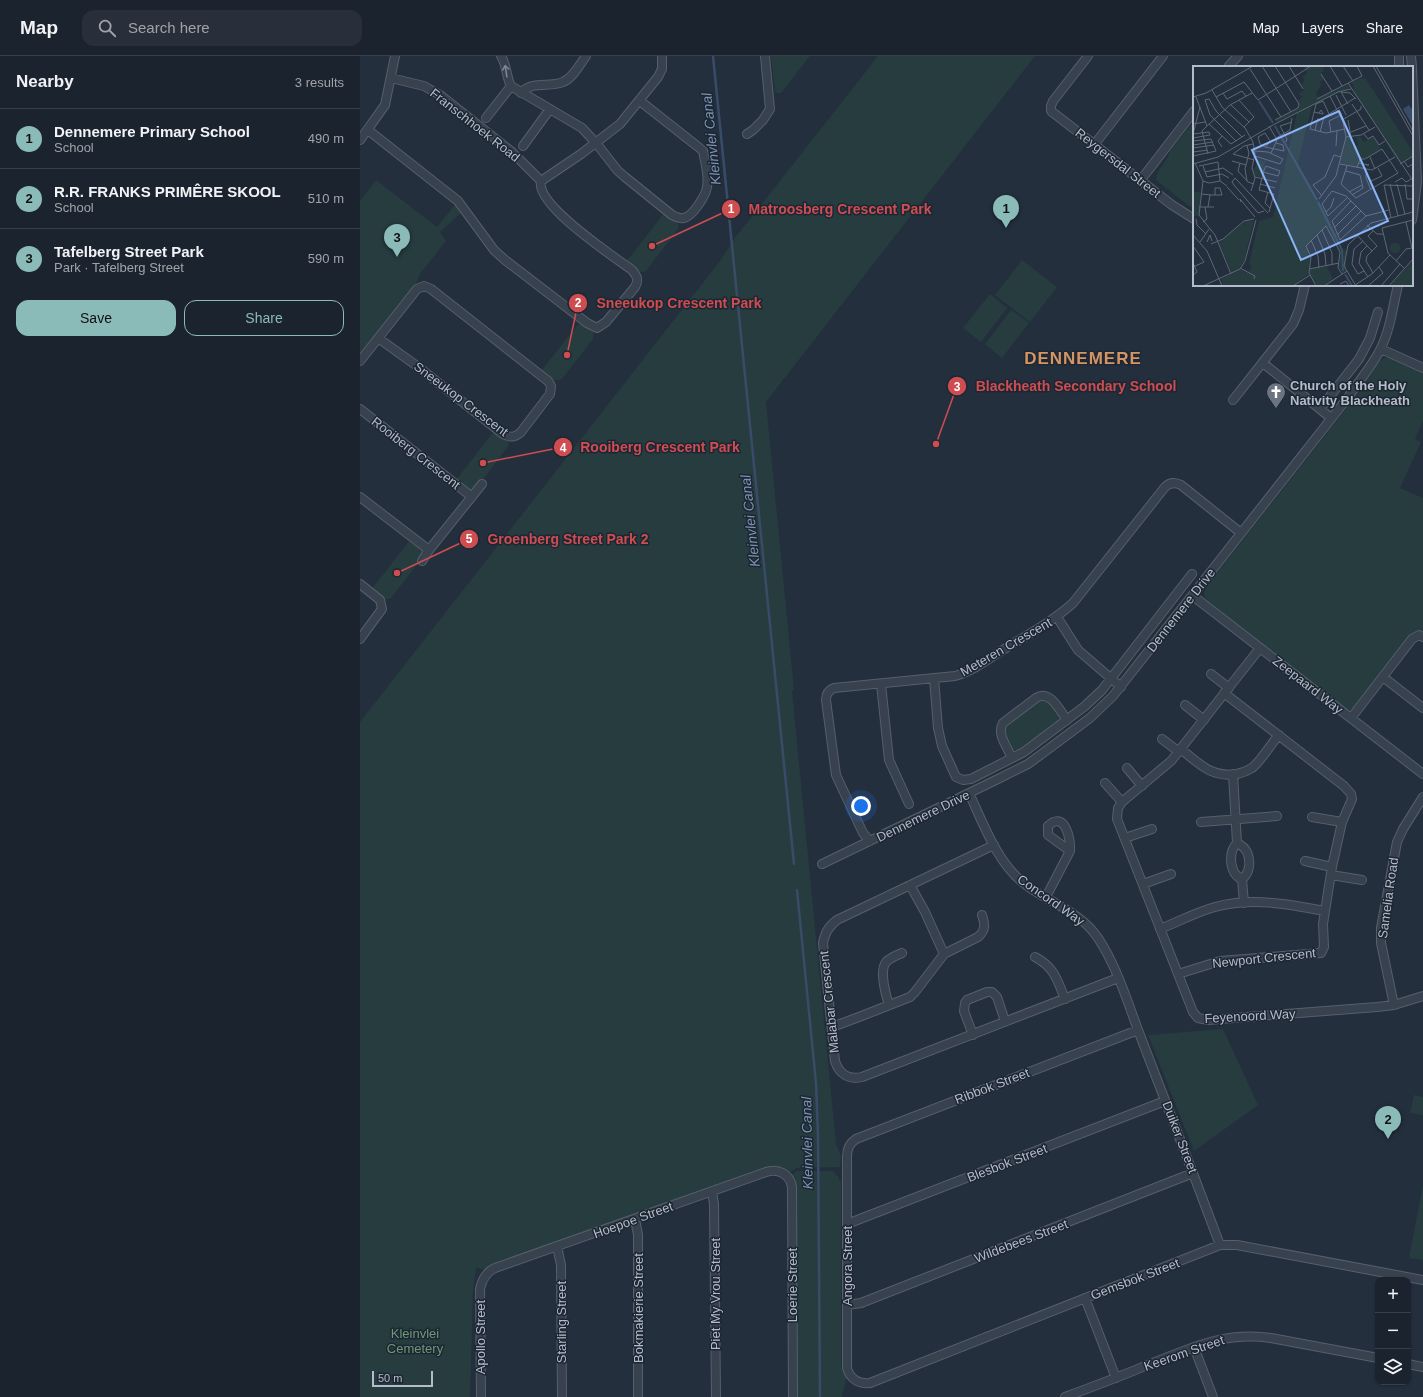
<!DOCTYPE html>
<html lang="en">
<head>
<meta charset="utf-8">
<style>
  body { margin:0; font-family:Arial,sans-serif; background:#282f3a; color:#f1f3f6 }
  .controls { position:absolute; right:12px; bottom:12px; display:grid; overflow:hidden; border-radius:8px; box-shadow:0 1px 3px #0004 }
  .controls button { width:36px; height:36px; display:grid; place-items:center; padding:0; border:0; border-bottom:1px solid #39404a; background:#1b232e; color:#f1f3f6; font:20px sans-serif }
  .scale { position:absolute; left:12px; bottom:10px; width:61px; box-sizing:border-box; padding-left:4px; border:2px solid #b4bcc9; border-top:0; font-size:11px; line-height:14px; white-space:nowrap; color:#b4bcc9; -webkit-text-stroke:3px #1d2633; paint-order:stroke }
  .you { position:absolute; left:501px; top:750px; width:14px; height:14px; margin:-10px; border:3px solid #fff; border-radius:50%; background:#1a73e8; box-shadow:0 0 0 6px #1a73e833 }
  .badge { display:grid; place-items:center; width:26px; height:26px; border-radius:50%; background:#8bbbb9; color:#111; font-size:13px; font-weight:700 }
  .pin { position:absolute; translate:-50% -33px; filter:drop-shadow(0 1px 2px #0008) }
  .pin::after { content:''; position:absolute; top:21px; width:14px; height:12px; background:inherit; clip-path:polygon(0 0,100% 0,50% 100%) }
  .list { margin:0; padding:0; list-style:none }
  h2 { display:flex; justify-content:space-between; align-items:center; height:52px; margin:0; padding:0 16px; font-size:17px }
  h2 small { font-size:13px; font-weight:400; color:#a0a4aa }
  .list li { display:grid; grid-template-columns:26px 1fr auto; gap:12px; align-items:center; box-sizing:border-box; height:60px; padding:0 16px; border-top:1px solid #39404a }
  .list b { display:block; font-size:15px; white-space:nowrap }
  .list p { margin:0; font-size:13px; white-space:nowrap; color:#a0a4aa }
  .list em { font-size:13px; font-style:normal; color:#a0a4aa }
  .actions { display:flex; gap:8px; padding:12px 16px }
  .actions a { flex:1; padding:9px 0; border:1px solid #8bbbb9; border-radius:12px; text-align:center; font-size:14px; color:#8bbbb9 }
  .actions .main { background:#8bbbb9; color:#111 }
  .icon { flex:none; width:22px; height:22px; fill:none; stroke:currentColor; stroke-width:2; stroke-linecap:round; stroke-linejoin:round }
  .map { position:relative; flex:none; width:1063px; height:1341px; overflow:hidden }
  header { display:flex; align-items:center; gap:24px; box-sizing:border-box; height:56px; padding:0 20px; background:#1b232e; border-bottom:1px solid #39404a }
  header strong { font-size:19px }
  nav { display:flex; gap:22px; margin-inline-start:auto; font-size:14px }
  .search { width:280px; height:36px; background:#282f3a; display:flex; align-items:center; gap:10px; box-sizing:border-box; padding:0 14px; border-radius:12px; color:#a0a4aa; font-size:15px }
  main { display:flex }
  aside { flex:1; background:#1b232e }
  .map>svg:first-child { display:block }
  .green { fill:#263c3f }
  .lines { fill:none; stroke-linecap:round; stroke-linejoin:round }
  .stream { stroke:#394c67; stroke-width:2.5 }
  .street-casing { stroke:#565f6c; stroke-width:10 }
  .street { stroke:#38414e; stroke-width:8 }
  .oneway { stroke:#7c8592 }
  .labels { text-anchor:middle; dominant-baseline:central; stroke-width:3; stroke-linejoin:round; paint-order:stroke }
  .street-label { font-size:13px; fill:#b4bcc9; stroke:#1d2633 }
  .poi-label { font-size:13px; font-weight:bold; fill:#b4bcc9; stroke:#1d2633; text-anchor:start }
  .park-label { font-size:13px; fill:#6b9a76; stroke:#1d2633 }
  .water-label { font-size:14px; font-style:italic; fill:#7c92b1; stroke:#1d2633 }
  .district-label { font-size:17px; font-weight:bold; letter-spacing:1px; fill:#d59563; stroke:#1d2633 }
  .inset-river { fill:none; stroke:#394c67; stroke-width:2 }
  .inset-road { fill:none; stroke:#5e6776; stroke-width:1 }
  .view { fill:#8ab4f8; fill-opacity:0.15; stroke:#8ab4f8; stroke-width:2 }
  .inset-edge { fill:none; stroke:#b4bcc9; stroke-width:2 }
  .leader { fill:none; stroke:#ce4d50; stroke-width:1.5 }
  .callout-dot { fill:#ce4d50; stroke:#1d2633; stroke-width:1.5 }
  .mark-label { font-size:12px; text-anchor:middle; font-weight:bold; fill:#fff }
  .callout-label { font-size:14px; text-anchor:middle; font-weight:bold; fill:#ce4d50; stroke:#1d2633; stroke-width:3; stroke-linejoin:round; paint-order:stroke }
</style>
</head>
<body>
<header>
<strong>Map</strong>
<div class="search"><svg class="icon" aria-label="search" viewBox="0 0 24 24"><circle cx="10" cy="10" r="6"/><path d="M15 15l6 6"/></svg>Search here</div>
<nav><a>Map</a><a>Layers</a><a>Share</a></nav>
</header>
<main>
<aside>
<h2>Nearby<small>3 results</small></h2>
<ul class="list">
<li><span class="badge">1</span><div><b>Dennemere Primary School</b><p>School</p></div><em>490 m</em></li>
<li><span class="badge">2</span><div><b>R.R. FRANKS PRIMÊRE SKOOL</b><p>School</p></div><em>510 m</em></li>
<li><span class="badge">3</span><div><b>Tafelberg Street Park</b><p>Park · Tafelberg Street</p></div><em>590 m</em></li>
</ul>
<div class="actions"><a class="main">Save</a><a>Share</a></div>
</aside>
<div class="map">
<svg width="1063" height="1341" viewBox="0 0 1063 1341">
  <rect width="100%" height="100%" fill="#242f3e"/>
  <path class="green" d="M 411,0 L 450,0 L 421,37 L 417,37 L 415,35 Z
    M 518,0 L 675,0 L 406,346 L 434,634 L 432,635 L 476,1088 L 481,1100 L 480,1111 L 436,1112 L 429,1117 L 421,1112 L 410,1111 L 127,1214 L 116,1212 L 113,1236 L 110,1341 L 0,1341 L 0,666 L 360,205 L 375,182 Z
    M 834,65 L 834,152 L 829,150 L 796,124 C 796,113 808,106 810,95 Z
    M 16,124 L 77,171 L 97,146 L 104,154 L 80,176 L 86,185 L 60,218 L 55,231 L 0,300 L 0,145 Z
    M 305,156 C 311,161 320,165 318,173 L 286,215 C 278,218 272,211 266,206 Z
    M 662,204 L 697,231 L 670,266 L 635,239 Z
    M 630,238 L 647,252 L 621,286 L 603,272 Z
    M 651,254 L 669,267 L 642,302 L 625,288 Z
    M 220,266 L 233,276 L 233,283 L 201,324 L 192,324 L 181,315 Z
    M 1030,301 L 1063,316 L 1063,365 L 1055,383 L 1061,386 L 1040,432 L 1063,442 L 1063,575 L 1058,574 L 1054,576 L 995,652 L 988,654 L 983,652 L 852,549 C 845,544 842,539 846,531 L 1001,334 L 1020,305 L 1024,302 Z
    M 135,374 L 148,385 L 149,389 L 115,434 L 110,435 L 96,424 Z
    M 50,484 L 63,494 L 63,501 L 31,542 C 23,546 17,539 11,534 Z
    M 680,643 L 687,644 L 699,658 L 698,666 L 658,695 C 648,694 643,681 644,671 Z
    M 863,973 L 898,1049 L 834,1095 L 788,979 Z
    M 1054,1039 L 1063,1041 L 1063,1059 L 1050,1057 Z
    M 437,1115 L 473,1115 L 478,1120 L 481,1127 L 481,1312 L 485,1313 L 487,1319 L 482,1341 L 436,1341 L 431,1119 Z
    M 1063,1129 L 1063,1204 L 1049,1202 Z"/>
  <g class="lines">
    <path class="stream" d="M 353,0 L 434,808
      M 437,834 L 456,1027 L 458,1079 L 460,1341"/>
    <defs>
      <path id="street" d="M 141,0 C 147,9 146,21 151,30 L 222,72 L 236,87 L 258,115 L 265,121 L 312,159 C 316,161 320,163 324,162 C 333,160 346,139 347,131 C 349,121 346,109 344,100 L 343,95 L 337,90 L 280,45
        M 728,0 L 693,45 L 691,50 L 691,55 L 812,149 L 834,163
        M 1039,0 L 1039,11
        M 1051,0 L 1052,11
        M 868,11 L 878,0
        M 1052,13 L 1057,126 L 1052,164
        M 31,22 L 64,30 L 80,39 L 152,96 L 181,125
        M 161,37 C 172,24 189,32 203,26 C 213,22 220,8 226,0
        M 126,62 L 151,30
        M 8,74 L 98,145 L 134,194 L 145,204 L 227,267 L 237,272 L 246,266 L 275,231 C 279,224 277,220 272,214 C 253,200 175,149 181,125
        M 387,78 L 393,74 L 403,64 L 410,53 L 405,0
        M 0,84 L 25,49 L 35,0
        M 734,89 L 803,0
        M 163,90 L 190,53
        M 181,125 L 221,98 L 260,68 L 298,21 L 302,13 L 302,0
        M 780,125 L 834,55
        M 1021,293 L 1063,312
        M 0,305 L 57,233 L 64,230 L 71,233 L 188,325 L 191,330 L 190,338 L 161,376 C 155,382 150,382 143,378 L 57,310 L 18,282
        M 903,307 L 971,362
        M 873,344 L 933,268 L 939,254 L 945,229
        M 0,353 L 112,441
        M 960,353 L 999,303 L 1010,282 L 1018,256
        M 0,441 L 69,494
        M 62,505 L 69,494 L 122,428
        M 0,528 L 20,544 L 22,553 L 0,583
        M 833,540 L 1063,718
        M 697,561 L 718,594 L 761,631
        M 900,592 L 811,705 L 762,746 L 758,752 L 757,763 L 833,956 L 838,962 L 848,964 L 1017,951 L 1034,949 L 1063,940
        M 851,618 L 869,632
        M 1023,621 L 1063,652
        M 574,622 L 578,672 L 582,690 L 596,721 L 603,724 L 611,723 L 664,696 L 725,650 L 742,634 L 832,518
        M 521,628 L 529,704 L 549,748
        M 825,649 L 844,664
        M 991,662 L 1052,583 L 1059,579 L 1063,581
        M 802,683 L 819,696
        M 821,693 C 839,708 852,722 877,718 C 882,717 887,715 892,712 C 902,704 910,689 919,679
        M 652,702 C 648,692 636,678 643,667 L 676,642 C 690,633 700,655 707,664
        M 767,712 L 782,730
        M 873,718 L 877,787 C 868,796 869,818 882,823 L 884,847
        M 745,727 L 762,746
        M 609,737 C 623,767 638,809 666,829 C 690,847 721,856 738,882 C 756,909 767,944 778,974 C 806,1046 833,1117 860,1189
        M 952,761 L 982,766
        M 841,766 L 917,760
        M 765,782 L 792,773
        M 510,785 L 503,777 L 476,719 L 466,644 C 466,638 469,634 474,632 L 595,620 C 613,615 630,602 646,592 C 669,578 693,565 713,547 L 805,431 C 810,426 815,426 821,429 L 881,477
        M 877,787 C 881,789 885,792 887,796 C 891,805 890,817 882,823
        M 634,789 L 477,864 C 468,871 465,877 463,887 L 475,1005 C 479,1018 489,1024 502,1021 L 758,922
        M 945,805 L 972,811
        M 462,808 L 636,724 L 668,708 L 683,697 L 730,662 L 753,640 L 989,340 C 999,325 1012,310 1020,294 C 1030,275 1033,250 1038,229
        M 971,819 L 1002,824
        M 783,828 L 811,818
        M 550,829 L 565,856 L 584,898
        M 686,841 L 710,795 C 711,783 705,754 688,770 L 688,779 L 710,795
        M 800,873 C 818,866 836,856 855,851 C 891,841 929,848 965,855
        M 675,901 C 694,911 697,923 705,943
        M 818,918 L 860,905 L 961,897 L 964,891 L 963,868 L 965,855 L 972,811 L 982,766 L 992,743 L 991,738 L 984,730 L 864,637
        M 529,949 C 526,940 519,915 526,906 C 530,902 537,899 542,897
        M 1034,949 L 1021,887 L 1021,872 L 1037,786 L 1043,773 L 1063,741
        M 472,971 L 499,961 L 550,941 L 555,936 L 584,898 L 618,881 C 626,874 625,868 622,859
        M 778,974 L 496,1083 C 490,1087 487,1092 487,1100 L 487,1312 C 490,1323 499,1328 510,1327 L 860,1189 L 877,1189 L 1063,1224
        M 613,979 L 604,955 L 605,947 L 607,944 L 627,936 L 632,936 L 637,941 L 645,965
        M 352,1135 L 354,1148 L 356,1341
        M 275,1163 L 278,1179 L 278,1341
        M 487,1168 L 805,1045
        M 197,1190 L 201,1209 L 202,1341
        M 725,1242 L 756,1322
        M 487,1249 L 501,1247 L 833,1117
        M 834,1291 L 853,1341
        M 1048,1308 L 1063,1311
        M 121,1341 L 120,1233 C 122,1224 126,1216 135,1212 L 406,1116 C 418,1112 430,1118 432,1131 L 433,1341
        M 705,1341 C 732,1331 759,1321 785,1310 C 829,1293 863,1275 911,1282 L 1018,1302"/>
    </defs>
    <use href="#street" class="street-casing"/>
    <use href="#street" class="street"/>
  </g>
  <defs><path id="oneway-shaft" d="M-6 0H5M1.5-3L5.5 0L1.5 3" fill="none" stroke-width="1.6" stroke-linecap="round" stroke-linejoin="round"/></defs>
  <use class="oneway" href="#oneway-shaft" transform="translate(146 15) rotate(-99)"/>
  <defs>
    <symbol id="church-pin" viewBox="-11 -11 22 30"><path d="M0 17L-7.5 6A9.5 9.5 0 1 1 7.5 6Z" fill="#6b7280" stroke="#1d2633"/><path d="M-1.2-6h2.4v3.5h3.3v2.4h-3.3V6h-2.4V-.1h-3.3v-2.4h3.3Z" fill="#fff"/></symbol>
  </defs>
  <g fill-rule="evenodd">
    <use href="#church-pin" x="905" y="325" width="22" height="30"/>
  </g>
  <g class="labels">
    <g class="street-label">
      <text transform="translate(115 69) rotate(38)">Franschhoek Road</text>
      <text transform="translate(758 107) rotate(38)">Reygersdal Street</text>
      <text transform="translate(101 343) rotate(37)">Sneeukop Crescent</text>
      <text transform="translate(56 397) rotate(38)">Rooiberg Crescent</text>
      <text transform="translate(821 554) rotate(-52)">Dennemere Drive</text>
      <text transform="translate(646 591) rotate(-30)">Meteren Crescent</text>
      <text transform="translate(948 629) rotate(38)">Zeepaard Way</text>
      <text transform="translate(563 760) rotate(-26)">Dennemere Drive</text>
      <text transform="translate(1028 842) rotate(-82)">Samelia Road</text>
      <text transform="translate(691 844) rotate(35)">Concord Way</text>
      <text transform="translate(904 902) rotate(-6)">Newport Crescent</text>
      <text transform="translate(469 946) rotate(-96)">Malabar Crescent</text>
      <text transform="translate(890 960) rotate(-3)">Feyenoord Way</text>
      <text transform="translate(632 1030) rotate(-21)">Ribbok Street</text>
      <text transform="translate(820 1081) rotate(69)">Duiker Street</text>
      <text transform="translate(647 1107) rotate(-21)">Blesbok Street</text>
      <text transform="translate(273 1164) rotate(-20)">Hoepoe Street</text>
      <text transform="translate(661 1185) rotate(-21)">Wildebees Street</text>
      <text transform="translate(487 1210) rotate(-90)">Angora Street</text>
      <text transform="translate(775 1223) rotate(-21)">Gemsbok Street</text>
      <text transform="translate(432 1229) rotate(-90)">Loerie Street</text>
      <text transform="translate(355 1238) rotate(-90)">Piet My Vrou Street</text>
      <text transform="translate(278 1252) rotate(-90)">Bokmakierie Street</text>
      <text transform="translate(201 1266) rotate(-90)">Starling Street</text>
      <text transform="translate(120 1281) rotate(-90)">Apollo Street</text>
      <text transform="translate(824 1297) rotate(-19)">Keerom Street</text>
    </g>
    <g class="poi-label">
      <text x="930" y="329">Church of the Holy<tspan x="930" dy="15">Nativity Blackheath</tspan></text>
    </g>
    <g class="park-label">
      <text x="55" y="1277">Kleinvlei<tspan x="55" dy="15">Cemetery</tspan></text>
    </g>
    <g class="water-label">
      <text transform="translate(351 83) rotate(-96)">Kleinvlei Canal</text>
      <text transform="translate(390 465) rotate(-96)">Kleinvlei Canal</text>
      <text transform="translate(447 1087) rotate(-91)">Kleinvlei Canal</text>
    </g>
    <g class="district-label">
      <text x="723" y="302">DENNEMERE</text>
    </g>
  </g>
  <g transform="translate(833 10)">
    <rect width="220" height="220" fill="#242f3e"/>
    <path d="M 111,0 L 130,0 L 131,3 L 128,8 L 131,13 L 127,16 L 128,19 L 123,27 L 125,32 L 155,19 L 156,22 L 84,56 L 82,54 L 106,41 L 105,34 L 109,32 L 106,27 L 111,24 L 108,18 L 112,15 L 109,11 L 114,8 ZM 168,12 L 173,13 L 220,86 L 220,90 L 206,97 L 162,27 L 159,16 ZM 119,40 L 105,97 L 138,157 L 150,184 L 153,184 L 153,205 L 150,207 L 146,202 L 147,187 L 134,160 L 113,179 L 117,192 L 115,208 L 100,220 L 30,220 L 28,213 L 47,203 L 54,207 L 59,201 L 56,198 L 66,155 L 80,151 L 104,47 ZM 167,70 L 171,76 L 179,70 L 188,83 L 173,93 L 166,92 L 164,101 L 147,97 L 153,72 L 159,71 L 160,81 L 162,81 L 165,79 L 163,71 ZM 64,93 L 71,95 L 73,93 L 69,111 L 62,110 L 59,102 L 62,103 ZM 0,126 L 8,126 L 6,150 L 0,150 ZM 53,155 L 61,155 L 51,194 L 46,203 L 39,207 L 26,176 ZM196.5 182a5.5 5.5 0 1 1 11 0a5.5 5.5 0 1 1-11 0ZM 220,195 L 220,220 L 198,220 L 201,215 ZM 134,200 L 140,213 L 130,220 L 124,220 L 117,208 L 117,203 Z" fill="#263c3f"/>
    <path d="M 216,39 L 220,45 L 220,60 L 210,43 Z" fill="#394c67"/>
    <path class="inset-river" d="M 66,35 L 80,57M 82,60 L 124,134M 125,136 L 149,184 L 150,205M 152,208 L 159,220"/>
    <path class="inset-road" d="M 69,0 L 98,46M 96,0 L 110,23M 137,0 L 149,20M 150,0 L 160,15M 180,0 L 220,70M 183,0 L 220,65M 57,3 L 88,51M 128,8 L 139,25M 155,17 L 220,115M 19,24 L 29,41 L 52,62 L 60,76 L 62,87 L 59,102 L 62,112 L 58,125M 30,27 L 34,33 L 49,25 L 53,30M 143,29 L 153,49M 0,31 L 13,27 L 60,0M 3,31 L 14,60 L 9,65 L 15,88M 23,31 L 51,16 L 65,34 L 118,0M 124,33 L 169,10 L 164,0M 46,34 L 61,51 L 51,61M 155,38 L 148,26 L 157,27 L 163,33M 159,38 L 176,64M 38,39 L 56,56M 121,46 L 130,48 L 130,47 L 128,44 L 126,47M 136,48 L 130,35 L 123,38 L 117,63 L 133,67 L 152,63M 82,54 L 105,42 L 106,38 L 82,0M 149,54 L 168,43 L 168,40M 155,54 L 158,71M 0,58 L 12,56M 16,58 L 38,78 L 52,69M 14,60 L 37,39 L 59,27M 76,60 L 84,74 L 78,87M 122,64 L 125,52M 127,66 L 131,51 L 162,32M 138,66 L 136,55 L 146,50M 158,66 L 173,60M 171,68 L 175,73 L 180,70 L 186,79 L 192,75M 153,71 L 168,69 L 182,61M 0,72 L 17,69 L 16,66 L 0,68 L 7,41M 83,72 L 97,64 L 99,52M 0,75 L 18,73 L 23,85 L 0,90M 43,75 L 17,49 L 12,34 L 16,33 L 23,45 L 49,71M 93,76 L 94,73 L 87,60 L 99,56M 60,78 L 51,80 L 40,88 L 61,94M 0,79 L 20,76M 143,80 L 144,65M 29,81 L 25,75 L 29,70M 73,81 L 77,75 L 72,67 L 65,71 L 67,78 L 72,81 L 91,85 L 90,79 L 83,77M 0,82 L 21,79M 0,86 L 15,84M 62,90 L 87,98 L 90,93 L 75,86 L 62,85M 177,91 L 182,103M 39,95 L 53,99M 211,95 L 215,101 L 220,98M 2,97 L 10,115 L 16,117 L 27,115 L 34,120M 47,97 L 45,105 L 55,116 L 61,118M 165,97 L 176,99 L 173,99M 0,98 L 25,91 L 80,59 L 145,26 L 158,23M 147,98 L 179,104 L 202,91M 207,98 L 220,90M 6,100 L 25,96 L 27,115M 10,100 L 14,111 L 29,108 L 36,112M 154,100 L 148,118 L 163,132 L 205,107 L 189,83 L 172,93 L 167,93 L 164,102M 173,104 L 173,112 L 178,124M 153,105 L 167,109 L 170,122 L 159,129M 12,106 L 30,102 L 40,109M 70,106 L 85,110 L 87,105 L 73,100 L 71,104 L 66,124 L 81,128 L 76,146M 62,111 L 84,116M 10,115 L 6,149 L 22,169 L 38,208M 54,115 L 52,103 L 56,87 L 54,80M 178,115 L 189,110 L 185,102M 202,116 L 209,112 L 213,116 L 218,113M 67,118 L 82,122M 197,118 L 205,150M 204,118 L 212,148M 212,118 L 214,133 L 220,133M 34,121 L 46,134M 139,125 L 129,138 L 135,150 L 154,132M 139,125 L 153,130 L 173,150M 75,126 L 72,137 L 77,142M 156,126 L 169,119M 8,128 L 19,129 L 29,129 L 27,122 L 22,122 L 22,129M 129,130 L 120,119 L 132,111 L 141,89 L 148,91M 126,133 L 143,110 L 153,71 L 150,56 L 137,30M 158,135 L 139,155 L 147,174 L 173,150 L 196,144M 48,136 L 47,133 L 62,151M 6,141 L 21,141M 15,141 L 17,129M 71,145 L 65,147 L 41,119 L 39,116 L 42,112 L 75,147M 133,146 L 138,141 L 141,132M 198,152 L 191,119 L 220,120M 3,153 L 4,159 L 13,168M 10,156 L 14,153 L 12,141M 213,156 L 219,182M 174,159 L 184,168 L 190,168M 141,162 L 163,140M 129,164 L 139,187 L 139,198M 180,165 L 175,170 L 184,180 L 174,190 L 173,195 L 180,207M 0,169 L 14,185 L 29,220M 124,169 L 132,188 L 133,200M 144,169 L 168,145M 164,169 L 179,185M 118,174 L 125,190 L 126,202M 170,175 L 161,183 L 159,198 L 165,208 L 171,205M 7,176 L 16,163M 14,176 L 17,169 L 19,175M 18,178 L 30,173 L 51,155 L 61,153M 0,180 L 11,196 L 0,201M 174,180 L 168,186 L 166,197 L 175,211M 203,195 L 213,183 L 219,182M 0,197 L 4,206 L 0,209M 47,202 L 62,210 L 61,213M 211,202 L 195,187 L 189,162 L 220,154M 116,203 L 146,197M 147,218 L 153,215 L 156,220M 162,219 L 179,208 L 197,189M 10,220 L 47,203 L 52,195 L 63,154M 100,220 L 117,209M 123,220 L 116,207 L 118,191 L 113,180 L 133,160 L 147,186 L 145,202 L 149,208M 131,220 L 154,205M 163,220 L 151,200 L 155,179 L 178,157 L 220,146M 175,220 L 190,207 L 186,201M 188,220 L 207,198M 196,220 L 220,193"/>
    <path class="view" d="M 146,45 L 195,155 L 108,194 L 59,84 Z"/>
    <rect width="220" height="220" class="inset-edge"/>
  </g>
  <path class="leader" d="M292 190L371 153M207 299L218 247M576 388L597 330M123 407L203 391M37 517L109 483"/>
  <g class="callout-dot">
    <circle cx="292" cy="190" r="4"/>
    <circle cx="207" cy="299" r="4"/>
    <circle cx="576" cy="388" r="4"/>
    <circle cx="123" cy="407" r="4"/>
    <circle cx="37" cy="517" r="4"/>
    <circle cx="371" cy="153" r="10"/>
    <circle cx="218" cy="247" r="10"/>
    <circle cx="597" cy="330" r="10"/>
    <circle cx="203" cy="391" r="10"/>
    <circle cx="109" cy="483" r="10"/>
  </g>
  <g class="mark-label">
    <text x="371" y="157">1</text>
    <text x="218" y="251">2</text>
    <text x="597" y="335">3</text>
    <text x="203" y="396">4</text>
    <text x="109" y="487">5</text>
  </g>
  <g class="callout-label">
    <text x="480" y="158">Matroosberg Crescent Park</text>
    <text x="319" y="252">Sneeukop Crescent Park</text>
    <text x="716" y="335">Blackheath Secondary School</text>
    <text x="300" y="396">Rooiberg Crescent Park</text>
    <text x="208" y="488">Groenberg Street Park 2</text>
  </g>
</svg>
<div class="controls">
<button>+</button>
<button>−</button>
<button><svg class="icon" aria-label="layers" viewBox="0 0 24 24"><path d="M12 4l9 5-9 5-9-5zM3 14l9 5 9-5"/></svg></button>
</div>
<div class="scale">50 m</div>
<div class="you"></div>
<div class="pin badge" style="left:646px;top:172px">1</div>
<div class="pin badge" style="left:1028px;top:1083px">2</div>
<div class="pin badge" style="left:37px;top:201px">3</div>
</div>
</main>
</body>
</html>
